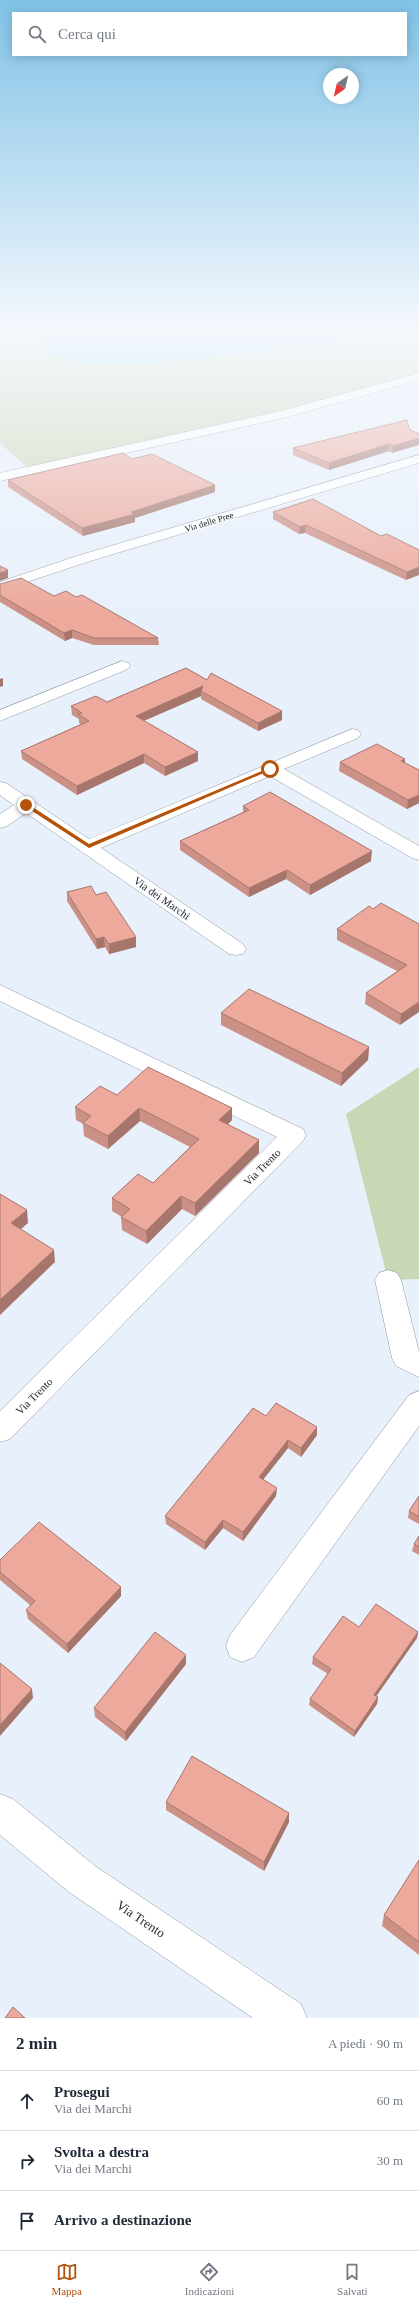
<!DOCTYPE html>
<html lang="it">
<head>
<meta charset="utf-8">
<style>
  body { margin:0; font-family:Georgia,serif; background:#f2f2f3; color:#1f2937 }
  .compass { position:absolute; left:323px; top:68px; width:36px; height:36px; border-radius:50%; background:#fff; box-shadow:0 2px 10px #0003; rotate:214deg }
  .stop { position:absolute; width:12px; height:12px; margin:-9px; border:3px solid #b45309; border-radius:50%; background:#fff }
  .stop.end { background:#b45309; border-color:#fff; box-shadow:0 1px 4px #0008 }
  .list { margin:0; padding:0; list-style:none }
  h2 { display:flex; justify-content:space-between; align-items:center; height:52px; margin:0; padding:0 16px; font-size:17px }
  h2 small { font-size:13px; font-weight:400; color:#747a83 }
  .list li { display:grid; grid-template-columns:26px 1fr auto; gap:12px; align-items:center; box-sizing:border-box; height:60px; padding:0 16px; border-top:1px solid #e0e1e3 }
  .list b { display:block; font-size:15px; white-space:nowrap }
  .list p { margin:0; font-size:13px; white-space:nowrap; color:#747a83 }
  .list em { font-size:13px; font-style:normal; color:#747a83 }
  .icon { flex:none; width:22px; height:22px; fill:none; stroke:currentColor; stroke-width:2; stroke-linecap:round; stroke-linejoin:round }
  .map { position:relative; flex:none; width:419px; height:2018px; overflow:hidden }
  .search { position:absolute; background:#fff; box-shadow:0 2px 10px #0003; left:12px; right:12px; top:12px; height:44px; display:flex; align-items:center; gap:10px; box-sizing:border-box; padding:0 14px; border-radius:0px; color:#747a83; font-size:15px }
  .sheet { height:232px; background:#fff }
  nav { display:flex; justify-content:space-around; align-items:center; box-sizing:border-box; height:56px; border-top:1px solid #e0e1e3; background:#fff; font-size:11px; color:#747a83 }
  nav a { display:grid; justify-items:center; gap:2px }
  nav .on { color:#b45309 }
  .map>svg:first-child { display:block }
  .green { fill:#c9d8b4 }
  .water { fill:#83d7e2 }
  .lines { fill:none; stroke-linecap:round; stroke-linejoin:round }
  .minor-casing { stroke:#9098a1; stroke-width:1 }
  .minor { fill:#fff; fill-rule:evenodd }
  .wall { fill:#cc9186 }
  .shaded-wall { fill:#a6766d }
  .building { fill:#eda99c; stroke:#a6766d }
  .route { fill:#b45309 }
  .labels { text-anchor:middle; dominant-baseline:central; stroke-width:3; stroke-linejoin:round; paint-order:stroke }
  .far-street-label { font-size:9px; fill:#272a2e; stroke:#fbfdff }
  .street-label { font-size:11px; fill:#272a2e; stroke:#fbfdff }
  .near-street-label { font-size:13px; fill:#272a2e; stroke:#fbfdff }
</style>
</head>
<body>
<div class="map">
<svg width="419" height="2018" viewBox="0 0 419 2018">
  <rect width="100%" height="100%" fill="#e8f0fb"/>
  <path class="green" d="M 0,331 L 419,331 L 419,374 L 308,405 L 29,469 L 0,443 Z
    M 419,1067 L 419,1279 L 388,1280 L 346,1114 Z"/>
  <path class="water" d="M 22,331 L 419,331 L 419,336 L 127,365 L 79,363 L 50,356 Z"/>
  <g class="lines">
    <defs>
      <path id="minor" d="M 419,373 L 419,380 L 283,418 L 0,481 L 0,473 L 281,411 Z
        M 419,455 L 419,463 L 87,562 L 0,591 L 0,582 L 77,556 Z
        M 122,661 L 128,663 L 130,666 L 128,669 L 0,721 L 0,710 Z
        M 352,729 L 358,730 L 361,734 L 358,738 L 284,769 L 419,846 L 419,860 L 412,858 L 270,776 L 101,848 L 243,944 L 246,949 L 243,954 L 236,955 L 229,954 L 26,813 L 7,826 L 0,828 L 0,814 L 14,805 L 0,795 L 0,782 L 6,783 L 89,839 Z
        M 0,985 L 303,1129 L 306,1135 L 303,1141 L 10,1439 L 0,1442 L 0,1411 L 277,1137 L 0,1001 Z
        M 388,1270 L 397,1273 L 401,1280 L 419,1352 L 419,1377 L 396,1366 L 392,1358 L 375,1280 L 379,1273 Z
        M 419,1391 L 419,1426 L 254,1657 L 242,1662 L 230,1657 L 226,1646 L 230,1635 L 409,1395 Z
        M 0,1794 L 13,1799 L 95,1866 L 301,2004 L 307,2018 L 253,2018 L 69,1892 L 0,1835 Z"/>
    </defs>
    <use href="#minor" class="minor-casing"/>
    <use href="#minor" class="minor"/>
  </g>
  <path class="wall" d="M 407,420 L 392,453 L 389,451 L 329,470 L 293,455 L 293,448 Z
    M 132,459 L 215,485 L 215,492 L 135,518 L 135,522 L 83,536 L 8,487 L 8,480 Z
    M 273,512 L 419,550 L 406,580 L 305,533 L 299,534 L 273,519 Z
    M 0,584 L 54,596 L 76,597 L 158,638 L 159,645 L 94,645 L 72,638 L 65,641 L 0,602 Z
    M 186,668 L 282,720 L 258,731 L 201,699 L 201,696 L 144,721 L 198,752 L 198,761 L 165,776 L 144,763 L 77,795 L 22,759 L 21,751 L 81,724 L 79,723 L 79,719 L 72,715 L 71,706 L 107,702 Z
    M 340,762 L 405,763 L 419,770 L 419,803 L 407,809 L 339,771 Z
    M 243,806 L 371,861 L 310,895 L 286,879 L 249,897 L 180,850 L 180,841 L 243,812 Z
    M 67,892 L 96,895 L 136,937 L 136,947 L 109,954 L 105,947 L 97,949 L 67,901 Z
    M 373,909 L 419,924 L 400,1025 L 365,1004 L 366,993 L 397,971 L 337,940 L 337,929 Z
    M 221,1013 L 369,1047 L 368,1060 L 341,1086 L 221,1025 Z
    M 117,1095 L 232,1108 L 232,1120 L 228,1124 L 259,1153 L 195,1216 L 182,1209 L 147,1244 L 122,1230 L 121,1217 L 122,1217 L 112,1211 L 112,1198 L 153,1183 L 190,1147 L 140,1121 L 108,1149 L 84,1136 L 83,1124 L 76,1120 L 75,1107 Z
    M 266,1416 L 317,1435 L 301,1457 L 288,1448 L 263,1479 L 276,1496 L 243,1541 L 223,1528 L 205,1550 L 166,1524 L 165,1516 Z
    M 419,1496 L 419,1524 L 408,1518 L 409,1511 Z
    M 419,1536 L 419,1555 L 412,1551 L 414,1544 Z
    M 0,1560 L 121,1596 L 68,1653 L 28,1619 L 26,1610 L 30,1605 L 0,1580 Z
    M 359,1627 L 418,1632 L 417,1638 L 376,1696 L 378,1697 L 377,1704 L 354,1737 L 309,1705 L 310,1699 L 328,1674 L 312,1664 L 313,1657 Z
    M 186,1655 L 186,1664 L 126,1741 L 95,1717 L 94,1708 Z
    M 166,1802 L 289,1813 L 289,1822 L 264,1871 L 166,1810 Z
    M 419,1860 L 419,1955 L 382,1926 L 384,1915 Z"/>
  <path class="shaded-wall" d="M 419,438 L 419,445 L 392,453 L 393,446 Z
    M 389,444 L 389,451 L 329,470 L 329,463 Z
    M 215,485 L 215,492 L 135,518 L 135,522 L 83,536 L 82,528 Z
    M 306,525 L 305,533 L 299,534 L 300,527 Z
    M 419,567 L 419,575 L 406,580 L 407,572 Z
    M 8,570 L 8,578 L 0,581 L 0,573 Z
    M 72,630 L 72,638 L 65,641 L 64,633 Z
    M 3,678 L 3,686 L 0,687 L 0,679 Z
    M 203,686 L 201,691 L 201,696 L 136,724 L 136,716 Z
    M 282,711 L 282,720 L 258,731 L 258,723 Z
    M 198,752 L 198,761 L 165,776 L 165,767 Z
    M 144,754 L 144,763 L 77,795 L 77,786 Z
    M 405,759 L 405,767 L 401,761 Z
    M 419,795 L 419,803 L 407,809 L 408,800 Z
    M 372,851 L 371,861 L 310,895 L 310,885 Z
    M 287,870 L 286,879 L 249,897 L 249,888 Z
    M 104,937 L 105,947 L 97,949 L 96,939 Z
    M 136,937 L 136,947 L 109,954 L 109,944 Z
    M 419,1002 L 419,1012 L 400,1025 L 401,1014 Z
    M 369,1047 L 368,1060 L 341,1086 L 342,1073 Z
    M 139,1108 L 140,1121 L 108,1149 L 108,1136 Z
    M 232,1108 L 232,1120 L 219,1133 L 219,1120 Z
    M 259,1140 L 259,1153 L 195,1216 L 195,1203 Z
    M 181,1196 L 182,1209 L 147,1244 L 146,1231 Z
    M 27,1210 L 28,1223 L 13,1236 L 11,1223 Z
    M 54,1250 L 55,1262 L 0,1315 L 0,1300 Z
    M 317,1427 L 317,1435 L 301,1457 L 301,1448 Z
    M 288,1440 L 288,1448 L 259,1485 L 259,1477 Z
    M 277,1488 L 276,1496 L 243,1541 L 243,1532 Z
    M 223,1520 L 223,1528 L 205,1550 L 205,1542 Z
    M 121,1587 L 121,1596 L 68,1653 L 67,1644 Z
    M 418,1632 L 417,1638 L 373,1701 L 374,1695 Z
    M 186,1655 L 186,1664 L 126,1741 L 125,1732 Z
    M 32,1689 L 33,1698 L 0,1736 L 0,1725 Z
    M 378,1697 L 377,1704 L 354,1737 L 355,1731 Z
    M 289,1813 L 289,1822 L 264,1871 L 264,1862 Z"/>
  <path class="building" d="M 407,420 L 409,429 L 419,434 L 419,438 L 393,446 L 389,444 L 329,463 L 293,448 Z
    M 123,453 L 132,459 L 152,454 L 215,485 L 131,512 L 135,514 L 82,528 L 8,480 Z
    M 313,499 L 381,536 L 387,534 L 419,550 L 419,567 L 407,572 L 306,525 L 300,527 L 273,512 Z
    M 0,566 L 8,570 L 0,573 Z
    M 21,578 L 54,596 L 66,591 L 76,597 L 82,595 L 158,638 L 94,638 L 72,630 L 64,633 L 0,595 L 0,584 Z
    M 186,668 L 207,680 L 211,673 L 282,711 L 258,723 L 201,691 L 203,686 L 136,716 L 198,752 L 165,767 L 144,754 L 77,786 L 21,751 L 89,721 L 78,714 L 82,713 L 71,706 L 96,696 L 107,702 Z
    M 377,744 L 405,759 L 401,761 L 419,770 L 419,795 L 408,800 L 340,762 Z
    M 270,792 L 372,851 L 310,885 L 287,870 L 249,888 L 180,841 L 249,810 L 243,806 Z
    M 91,886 L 96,895 L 106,892 L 136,937 L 109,944 L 104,937 L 96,939 L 67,892 Z
    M 381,903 L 419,924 L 419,1002 L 401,1014 L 366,993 L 407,965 L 337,929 L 369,906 L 373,909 Z
    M 249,989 L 369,1047 L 342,1073 L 221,1013 Z
    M 148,1067 L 232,1108 L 219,1120 L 259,1140 L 195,1203 L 181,1196 L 146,1231 L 121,1217 L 130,1209 L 112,1198 L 138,1174 L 153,1183 L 199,1139 L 139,1108 L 108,1136 L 83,1123 L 91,1116 L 75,1107 L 100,1086 L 117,1095 Z
    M 0,1194 L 27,1210 L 11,1223 L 54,1250 L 0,1300 Z
    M 276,1403 L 317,1427 L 301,1448 L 288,1440 L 259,1477 L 277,1488 L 243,1532 L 223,1520 L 205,1542 L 165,1516 L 253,1408 L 266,1416 Z
    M 419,1496 L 419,1517 L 409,1511 Z
    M 39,1522 L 121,1587 L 67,1644 L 26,1610 L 35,1601 L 0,1572 L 0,1560 Z
    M 419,1536 L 419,1547 L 414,1544 Z
    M 376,1604 L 418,1632 L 374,1695 L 378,1697 L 355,1731 L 310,1699 L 331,1669 L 313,1657 L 343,1616 L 359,1627 Z
    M 155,1632 L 186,1655 L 125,1732 L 94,1708 Z
    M 0,1663 L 32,1689 L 0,1725 Z
    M 192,1756 L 289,1813 L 264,1862 L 166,1802 Z
    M 419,1860 L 419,1942 L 384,1915 Z
    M 13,2007 L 25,2018 L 5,2018 Z"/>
  <linearGradient id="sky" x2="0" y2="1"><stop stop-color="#7fc2e6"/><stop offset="0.54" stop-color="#f5f8fd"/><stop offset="1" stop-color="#f5f8fd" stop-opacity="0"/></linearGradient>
  <rect width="419" height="613" fill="url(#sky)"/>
  <path class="route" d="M 269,768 L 273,769 L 89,848 L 23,805 L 28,804 L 89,844 Z"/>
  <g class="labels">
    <g class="far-street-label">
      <text transform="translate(209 522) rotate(-17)">Via delle Pree</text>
    </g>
    <g class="street-label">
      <text transform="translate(162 898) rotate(35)">Via dei Marchi</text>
      <text transform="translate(262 1167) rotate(-45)">Via Trento</text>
      <text transform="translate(34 1396) rotate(-45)">Via Trento</text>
    </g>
    <g class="near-street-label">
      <text transform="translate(141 1919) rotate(34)">Via Trento</text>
    </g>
  </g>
</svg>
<svg class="compass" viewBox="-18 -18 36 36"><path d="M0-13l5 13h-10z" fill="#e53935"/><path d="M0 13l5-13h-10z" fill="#747a83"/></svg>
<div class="stop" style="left:270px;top:769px"></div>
<div class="stop end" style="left:26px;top:805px"></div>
<div class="search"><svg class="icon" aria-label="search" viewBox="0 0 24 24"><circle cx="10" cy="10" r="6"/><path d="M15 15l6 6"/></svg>Cerca qui</div>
</div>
<section class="sheet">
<h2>2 min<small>A piedi · 90 m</small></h2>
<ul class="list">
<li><svg class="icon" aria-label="ahead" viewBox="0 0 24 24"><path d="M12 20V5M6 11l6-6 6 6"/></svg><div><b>Prosegui</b><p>Via dei Marchi</p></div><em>60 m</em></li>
<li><svg class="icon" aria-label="right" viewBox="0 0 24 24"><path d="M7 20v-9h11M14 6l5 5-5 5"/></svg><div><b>Svolta a destra</b><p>Via dei Marchi</p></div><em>30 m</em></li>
<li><svg class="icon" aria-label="arrive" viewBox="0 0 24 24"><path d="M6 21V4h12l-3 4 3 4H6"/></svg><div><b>Arrivo a destinazione</b></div></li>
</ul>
</section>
<nav>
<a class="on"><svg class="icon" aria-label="map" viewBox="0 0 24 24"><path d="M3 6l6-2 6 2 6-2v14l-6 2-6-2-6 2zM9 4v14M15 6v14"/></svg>Mappa</a>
<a><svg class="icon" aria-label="directions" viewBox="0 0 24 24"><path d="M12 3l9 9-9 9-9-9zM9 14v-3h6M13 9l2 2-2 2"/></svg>Indicazioni</a>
<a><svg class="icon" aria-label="saved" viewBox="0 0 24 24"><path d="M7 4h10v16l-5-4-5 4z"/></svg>Salvati</a>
</nav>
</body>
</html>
